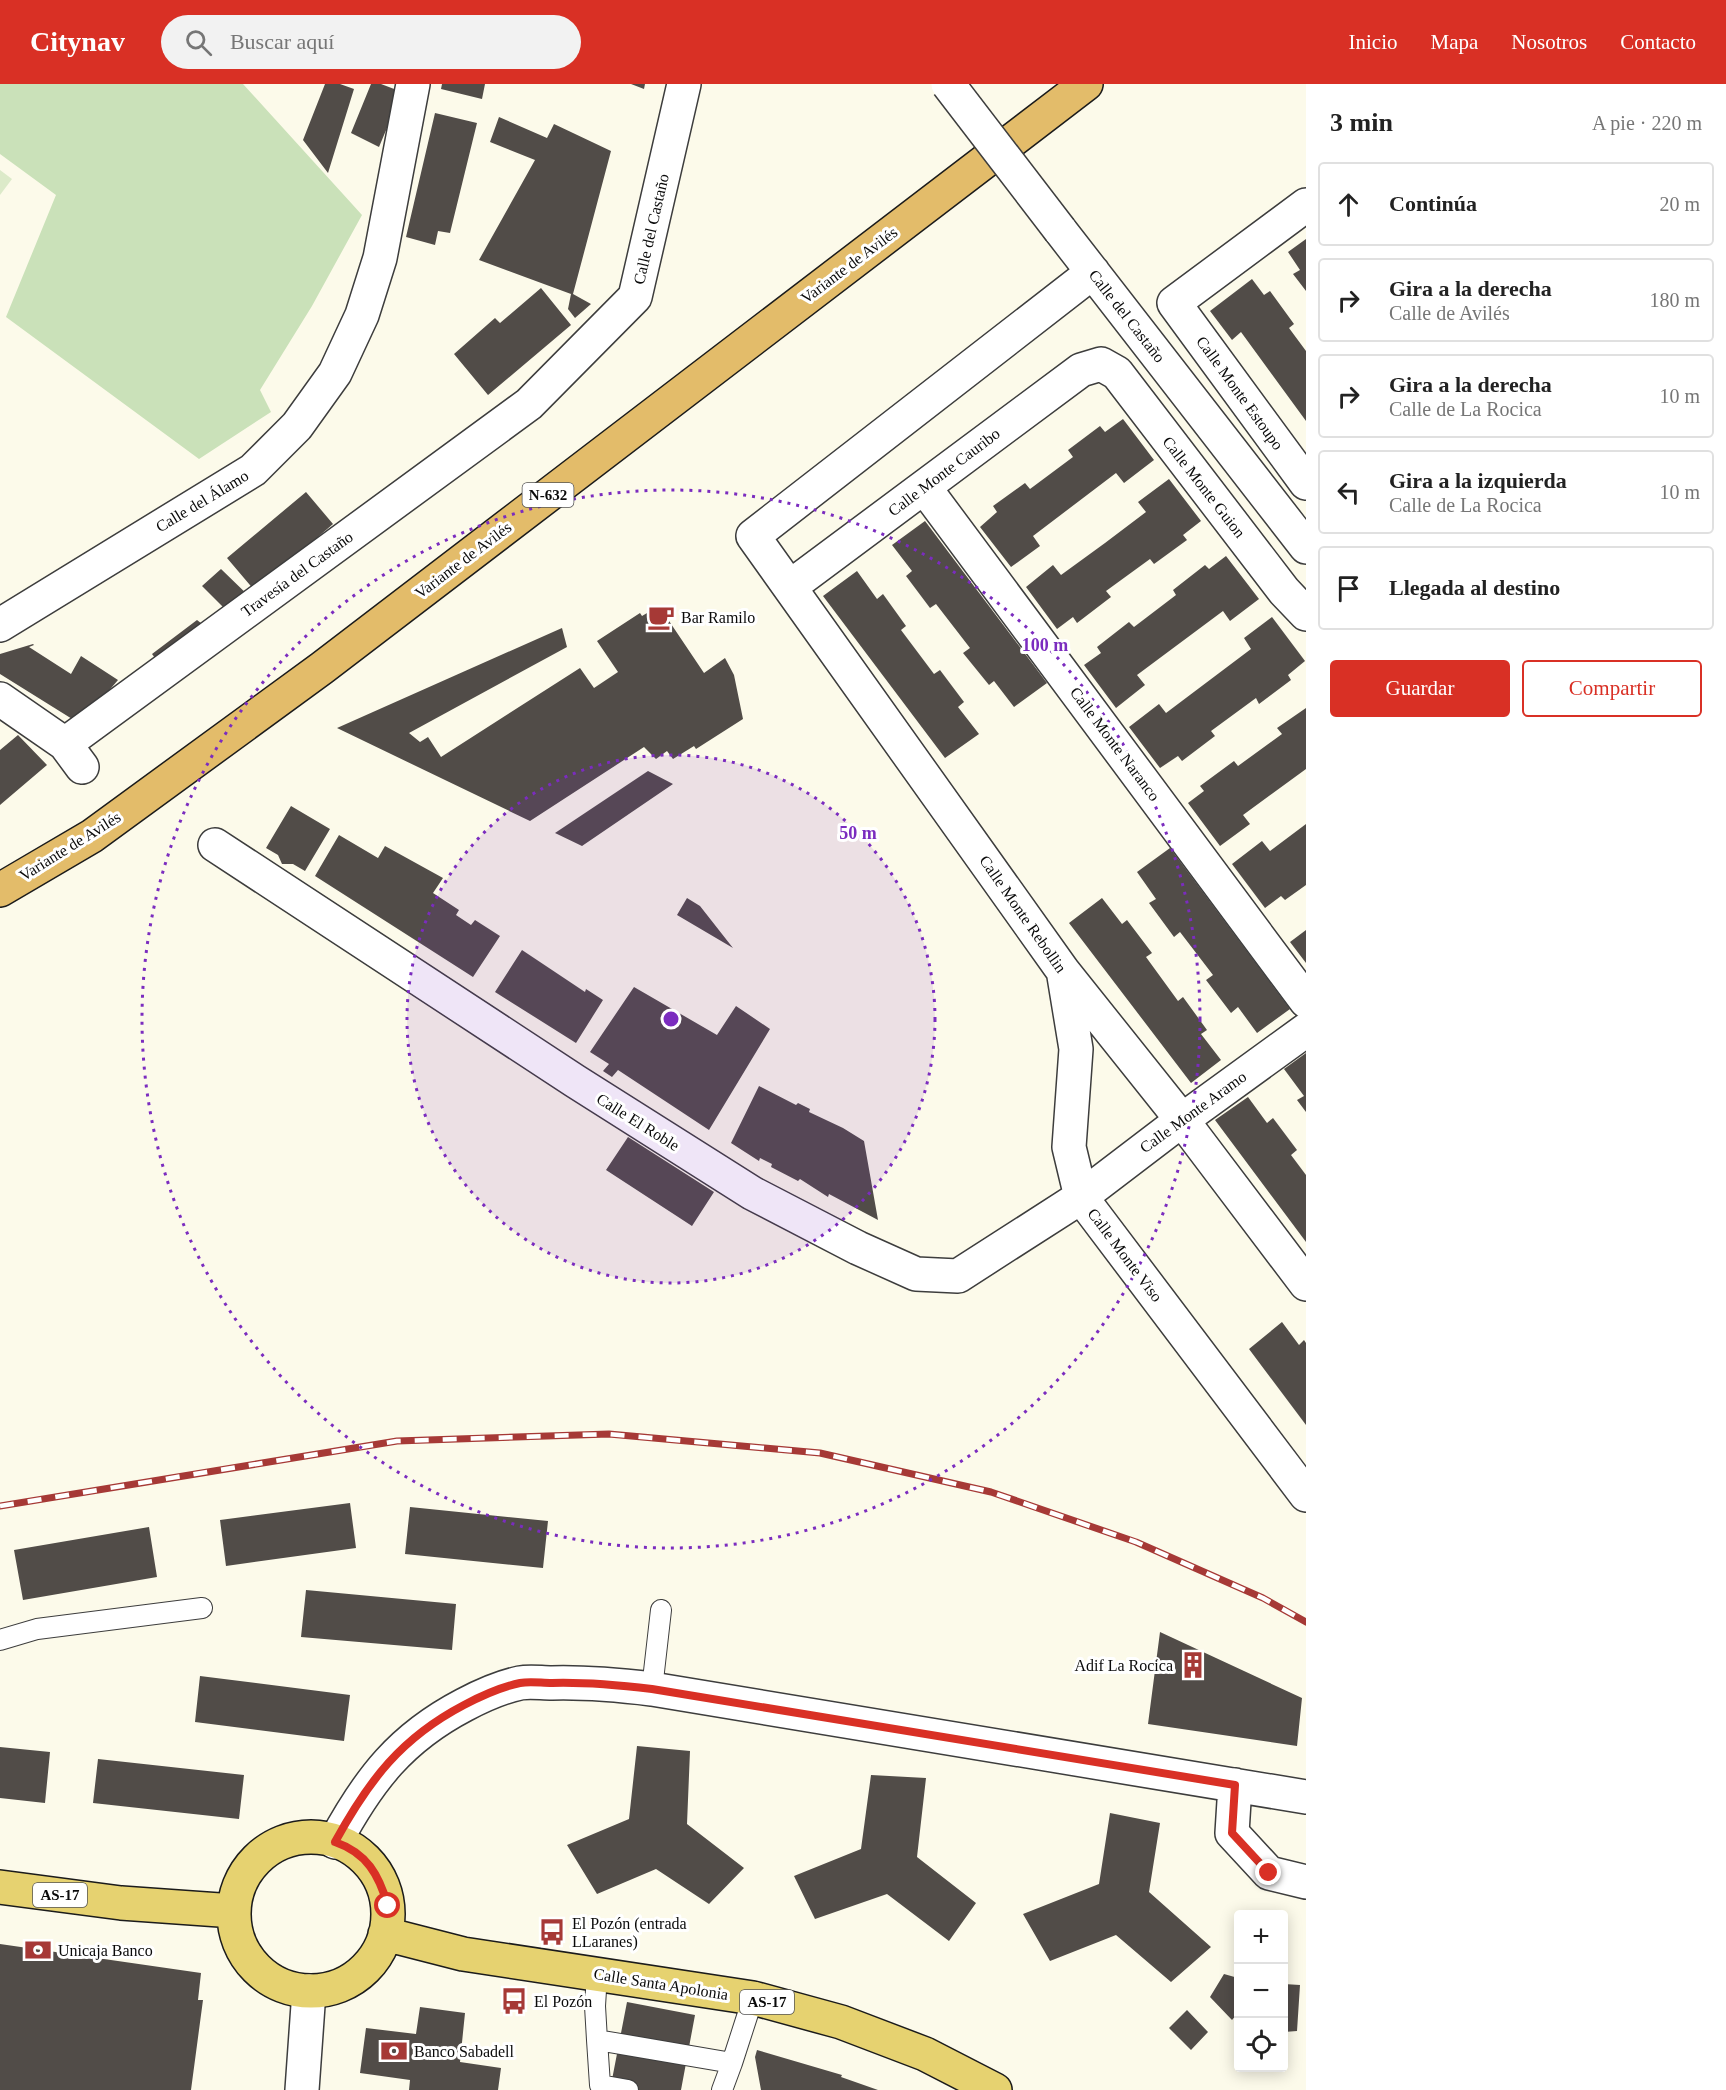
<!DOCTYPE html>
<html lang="es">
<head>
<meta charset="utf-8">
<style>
  body { margin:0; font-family:Georgia,serif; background:#f2f2f2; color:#222 }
  .controls { position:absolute; right:18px; bottom:18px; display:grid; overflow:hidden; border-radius:6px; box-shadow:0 3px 15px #0003 }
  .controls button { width:54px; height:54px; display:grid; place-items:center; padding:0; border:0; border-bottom:2px solid #e0e0e0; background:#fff; color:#222; font:30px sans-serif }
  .stop { position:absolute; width:18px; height:18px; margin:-14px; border:4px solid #d93025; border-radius:50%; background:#fff }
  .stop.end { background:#d93025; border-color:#fff; box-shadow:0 2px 6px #0008 }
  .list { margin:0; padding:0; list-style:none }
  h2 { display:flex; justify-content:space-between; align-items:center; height:78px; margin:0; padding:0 24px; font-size:26px }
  h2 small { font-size:20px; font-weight:400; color:#767676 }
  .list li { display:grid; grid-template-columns:39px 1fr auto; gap:18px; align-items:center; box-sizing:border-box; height:84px; margin:0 12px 12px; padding:0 12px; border:2px solid #e0e0e0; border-radius:6px }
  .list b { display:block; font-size:22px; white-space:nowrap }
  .list p { margin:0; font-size:20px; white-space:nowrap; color:#767676 }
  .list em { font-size:20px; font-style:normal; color:#767676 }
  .actions { display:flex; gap:12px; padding:18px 24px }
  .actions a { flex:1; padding:14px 0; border:2px solid #d93025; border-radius:6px; text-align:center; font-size:21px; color:#d93025 }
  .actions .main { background:#d93025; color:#fff }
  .icon { flex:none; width:33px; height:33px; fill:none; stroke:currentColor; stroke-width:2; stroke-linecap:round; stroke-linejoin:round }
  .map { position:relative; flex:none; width:1306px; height:2006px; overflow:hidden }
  header { display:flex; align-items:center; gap:36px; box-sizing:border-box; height:84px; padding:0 30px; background:#d93025; color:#fff }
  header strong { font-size:28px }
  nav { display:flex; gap:33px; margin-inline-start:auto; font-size:21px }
  .search { width:420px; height:54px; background:#f2f2f2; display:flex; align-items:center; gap:15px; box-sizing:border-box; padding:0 21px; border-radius:33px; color:#767676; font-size:22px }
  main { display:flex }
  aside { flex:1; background:#fff }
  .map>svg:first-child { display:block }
  .green { fill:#cae1b9 }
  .pitch { fill:#dceac9 }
  .building { fill:#514c48 }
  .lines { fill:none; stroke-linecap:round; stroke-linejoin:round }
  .service-casing { stroke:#3d3d3d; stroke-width:22 }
  .minor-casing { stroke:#3d3d3d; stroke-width:36 }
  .primary-casing { stroke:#1b1b1b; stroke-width:36 }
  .trunk-casing { stroke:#1b1b1b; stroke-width:36 }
  .service { stroke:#fff; stroke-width:20 }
  .minor { stroke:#fff; stroke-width:33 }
  .primary { stroke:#e6d270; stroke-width:33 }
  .trunk { stroke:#e3bc6a; stroke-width:33 }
  .rail-casing { stroke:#a63936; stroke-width:7 }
  .rail { stroke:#fff; stroke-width:4.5; stroke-dasharray:14; stroke-linecap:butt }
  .minor-bridge-casing { stroke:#3d3d3d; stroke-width:36; stroke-linecap:butt }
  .minor-bridge { stroke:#fff; stroke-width:33 }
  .route { stroke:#d93025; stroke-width:8 }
  .ring { fill:none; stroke:#7b2cbf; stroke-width:3; stroke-dasharray:3 6 }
  .labels { text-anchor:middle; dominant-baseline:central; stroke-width:6; stroke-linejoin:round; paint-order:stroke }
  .shield { fill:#fff; stroke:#545454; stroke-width:1.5 }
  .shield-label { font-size:15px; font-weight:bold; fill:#0a0a0a }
  .street-label { font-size:16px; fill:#0a0a0a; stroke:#fff }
  .poi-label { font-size:16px; fill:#0a0a0a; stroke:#fff; text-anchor:start }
  .centre { fill:#7b2cbf; stroke:#fff; stroke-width:3 }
  .ring-label { font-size:18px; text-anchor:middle; font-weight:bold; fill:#7b2cbf; stroke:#fff; stroke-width:6; stroke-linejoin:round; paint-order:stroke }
</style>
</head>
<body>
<header>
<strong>Citynav</strong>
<div class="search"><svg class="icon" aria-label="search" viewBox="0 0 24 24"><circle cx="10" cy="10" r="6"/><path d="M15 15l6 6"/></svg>Buscar aquí</div>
<nav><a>Inicio</a><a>Mapa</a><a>Nosotros</a><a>Contacto</a></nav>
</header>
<main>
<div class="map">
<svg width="1306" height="2006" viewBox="0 0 1306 2006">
  <rect width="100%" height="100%" fill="#fcfaea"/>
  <path class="green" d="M 0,0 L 243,0 L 362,131 L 312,222 L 260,306 L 271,328 L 199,375 L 6,233 L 56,111 L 0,70 Z"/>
  <path class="pitch" d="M 0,86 L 12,95 L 0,111 Z"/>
  <path class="building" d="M 325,0 L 340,0 L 354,5 L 328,89 L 303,56 Z
    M 371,0 L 381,0 L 402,8 L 379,63 L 351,49 Z
    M 442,0 L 485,0 L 482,15 L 441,5 Z
    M 631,0 L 645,0 L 644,5 Z
    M 435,29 L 477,39 L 450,149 L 438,147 L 435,161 L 406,153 Z
    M 499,33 L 547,54 L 554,40 L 611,67 L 573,210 L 591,220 L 575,234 L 568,225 L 571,210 L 479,176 L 535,76 L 490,58 Z
    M 1306,155 L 1306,207 L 1293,190 L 1300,186 L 1288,168 Z
    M 1252,195 L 1264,211 L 1270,207 L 1294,240 L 1289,244 L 1306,267 L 1306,337 L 1241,248 L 1232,256 L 1210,227 Z
    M 541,204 L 571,241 L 488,311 L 454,270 L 495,234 L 500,239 Z
    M 1123,335 L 1154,376 L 1124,399 L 1116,389 L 1033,452 L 1040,462 L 1011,483 L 980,443 L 997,428 L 993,422 L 1025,399 L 1030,405 L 1073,373 L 1068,366 L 1100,342 L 1105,348 Z
    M 1169,395 L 1201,437 L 1183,451 L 1187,456 L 1154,480 L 1150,475 L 1106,507 L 1111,513 L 1077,539 L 1073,533 L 1057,545 L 1026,503 L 1053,481 L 1061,491 L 1105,459 L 1146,428 L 1138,418 Z
    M 306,408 L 333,440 L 255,507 L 227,474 Z
    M 925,437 L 1047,599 L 1014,623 L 994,597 L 989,601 L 963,569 L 970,564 L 936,520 L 930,524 L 906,492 L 912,487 L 892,461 Z
    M 1226,472 L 1259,515 L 1230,537 L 1223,527 L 1137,591 L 1145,601 L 1116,624 L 1084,581 L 1101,569 L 1097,563 L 1129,538 L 1134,543 L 1176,511 L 1173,506 L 1205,481 L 1209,485 Z
    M 221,485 L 253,516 L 233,533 L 202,502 Z
    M 857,487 L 877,515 L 883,510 L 906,542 L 901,546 L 934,590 L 940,586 L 964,618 L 958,623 L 979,650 L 945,674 L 823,512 Z
    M 659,522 L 704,589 L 725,574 L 734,591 L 743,635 L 696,665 L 694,662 L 673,675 L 667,667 L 656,675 L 644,663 L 530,737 L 337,644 L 562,544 L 567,563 L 409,649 L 420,658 L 428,653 L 441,673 L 580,584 L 594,604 L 618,588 L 597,557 L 640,529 L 642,532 Z
    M 1272,533 L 1305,577 L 1288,591 L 1291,596 L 1259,620 L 1256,614 L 1211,647 L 1215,652 L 1182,677 L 1178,672 L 1160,684 L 1129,643 L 1159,620 L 1166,629 L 1251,565 L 1244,554 Z
    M 197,536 L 215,550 L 164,586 L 152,570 Z
    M 33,560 L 34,561 L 29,563 L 71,590 L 81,572 L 118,596 L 94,624 L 77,638 L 0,590 L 0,570 Z
    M 1306,624 L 1306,685 L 1243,731 L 1250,740 L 1220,762 L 1188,719 L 1204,707 L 1200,702 L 1234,677 L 1238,682 L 1282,650 L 1277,644 Z
    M 18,651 L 47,681 L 0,721 L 0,666 Z
    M 648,687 L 673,700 L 582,762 L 555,749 Z
    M 291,722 L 330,745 L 305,787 L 293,780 L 282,780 L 278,771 L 266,764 Z
    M 1306,740 L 1306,801 L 1285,816 L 1281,812 L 1265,824 L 1232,780 L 1262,757 L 1270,767 Z
    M 339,751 L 378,774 L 385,762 L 443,794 L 433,809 L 459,826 L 456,831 L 471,841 L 475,836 L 500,852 L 473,893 L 315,792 Z
    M 1170,764 L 1290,925 L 1257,949 L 1238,923 L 1231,929 L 1206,896 L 1213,891 L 1180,848 L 1174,853 L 1149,819 L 1156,815 L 1137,788 Z
    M 687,814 L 700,822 L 733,864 L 677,831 Z
    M 1102,814 L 1122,840 L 1127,836 L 1152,869 L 1146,873 L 1178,917 L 1183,913 L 1207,946 L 1201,950 L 1221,976 L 1191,999 L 1069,839 Z
    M 1306,846 L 1306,879 L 1290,858 Z
    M 522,866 L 585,908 L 586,905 L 603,916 L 576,959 L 495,908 Z
    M 634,903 L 717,951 L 736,922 L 770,945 L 709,1046 L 618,986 L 612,993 L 603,987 L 609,980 L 590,968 Z
    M 1306,969 L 1306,1028 L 1297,1016 L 1304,1012 L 1284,985 Z
    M 759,1002 L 796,1021 L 798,1019 L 810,1025 L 809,1028 L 843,1044 L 864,1057 L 878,1136 L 829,1110 L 828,1113 L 800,1095 L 798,1097 L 771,1083 L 772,1080 L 760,1074 L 759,1077 L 731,1059 Z
    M 1248,1013 L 1267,1039 L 1273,1034 L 1297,1066 L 1291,1071 L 1306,1091 L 1306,1158 L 1215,1036 Z
    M 628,1053 L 714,1108 L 692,1142 L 606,1086 Z
    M 1282,1238 L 1299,1261 L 1304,1256 L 1306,1259 L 1306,1341 L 1249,1265 Z
    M 350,1419 L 356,1464 L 226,1482 L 220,1436 Z
    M 410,1423 L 548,1437 L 543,1484 L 405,1470 Z
    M 149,1443 L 157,1493 L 23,1516 L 14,1466 Z
    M 306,1506 L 456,1520 L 452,1566 L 301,1553 Z
    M 1160,1548 L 1302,1614 L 1297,1662 L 1148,1640 Z
    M 200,1592 L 350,1611 L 344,1657 L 195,1638 Z
    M 637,1662 L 690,1667 L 687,1740 L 744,1784 L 709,1820 L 656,1785 L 597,1810 L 567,1761 L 629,1735 Z
    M 0,1663 L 50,1668 L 45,1719 L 0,1714 Z
    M 98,1675 L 244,1691 L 239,1735 L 93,1719 Z
    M 871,1691 L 926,1694 L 917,1773 L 976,1819 L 949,1857 L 887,1810 L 815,1835 L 794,1792 L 861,1765 Z
    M 1110,1729 L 1160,1739 L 1149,1808 L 1211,1863 L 1171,1898 L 1116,1851 L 1050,1877 L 1023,1830 L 1099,1800 Z
    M 0,1860 L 201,1889 L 198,1916 L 203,1916 L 191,2006 L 0,2006 Z
    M 1224,1890 L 1238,1894 L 1238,1929 L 1232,1936 L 1210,1913 Z
    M 1284,1900 L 1300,1901 L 1297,1947 L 1284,1948 Z
    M 627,1918 L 695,1931 L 681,2006 L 610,2006 Z
    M 420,1923 L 465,1929 L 460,1978 L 501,1984 L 498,2006 L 409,2006 L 410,1996 L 360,1989 L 366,1944 L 416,1950 Z
    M 1187,1926 L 1208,1948 L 1191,1966 L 1169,1944 Z
    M 757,1966 L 842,1991 L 841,1993 L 878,2006 L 761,2006 L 755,1973 Z"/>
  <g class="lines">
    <defs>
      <path id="service" d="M 0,1556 L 37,1545 L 202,1524
        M 652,1605 L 661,1526
        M 597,1890 L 595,1922 L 597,1956 L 732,1979 L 753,1914
        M 597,1956 L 600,2001 L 628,2006
        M 722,2006 L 732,1979"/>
      <path id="minor" d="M 1306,121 L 1174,219 L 1306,399
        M 1060,146 L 1306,463
        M 1093,188 L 753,452 L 1063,887 L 1182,1036 L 1306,1200
        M 924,403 L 1306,917
        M 791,502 L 1081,286 L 1101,280 L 1117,289 L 1284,507 L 1306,530
        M 0,541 L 253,386 L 297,342 L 335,289 L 362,231 L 380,174 L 413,0
        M 0,615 L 65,660 L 82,683
        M 65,660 L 529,320 L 635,213 L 684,0
        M 215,761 L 575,997 L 752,1109 L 858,1164 L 916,1190 L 958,1192 L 1081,1113 L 1182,1036 L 1306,946
        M 1064,892 L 1076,965 L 1069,1063 L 1081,1113 L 1306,1411
        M 1235,1701 L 1232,1749 L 1269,1789 L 1306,1798
        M 335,1758 C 369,1695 401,1654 464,1621 C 481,1612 501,1603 520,1599 C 530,1597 541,1599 552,1599 C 586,1598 618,1601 652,1605 L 1306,1713
        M 302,2006 L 309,1907"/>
      <path id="primary" d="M234 1830a77 77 0 1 1 154 0a77 77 0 1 1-154 0Z
        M 0,1803 L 121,1819 L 234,1827
        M 385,1850 L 463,1870 L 753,1914 L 841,1938 L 925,1970 L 995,2006"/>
      <path id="trunk" d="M 0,806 L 92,752 L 322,584 L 1086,0"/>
    </defs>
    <use href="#service" class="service-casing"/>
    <use href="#minor" class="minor-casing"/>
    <use href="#primary" class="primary-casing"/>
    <use href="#trunk" class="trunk-casing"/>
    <use href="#service" class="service"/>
    <use href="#minor" class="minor"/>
    <use href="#primary" class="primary"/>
    <use href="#trunk" class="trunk"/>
    <defs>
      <path id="rail" d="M 0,1422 L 397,1357 L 609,1350 L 820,1369 L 991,1408 L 1136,1458 L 1263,1514 L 1306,1538"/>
    </defs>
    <use href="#rail" class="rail-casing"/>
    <use href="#rail" class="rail"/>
    <defs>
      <path id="minor-bridge" d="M 948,0 L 1060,146"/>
    </defs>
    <use href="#minor-bridge" class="minor-bridge-casing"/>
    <use href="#minor-bridge" class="minor-bridge"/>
  </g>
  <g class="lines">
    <path class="route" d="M 388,1822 C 379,1791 367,1769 335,1758 C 369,1696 401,1654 464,1621 C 481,1612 501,1603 520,1599 C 530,1597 541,1599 552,1599 C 586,1598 618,1601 652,1605 L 1235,1701 L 1232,1749 L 1269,1789"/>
  </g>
  <circle cx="671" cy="935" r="264" fill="#7b2cbf" fill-opacity=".12"/>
  <g class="ring">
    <circle cx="671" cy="935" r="264"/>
    <circle cx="671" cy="935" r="529"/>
  </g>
  <defs>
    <symbol id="cafe-bare" viewBox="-9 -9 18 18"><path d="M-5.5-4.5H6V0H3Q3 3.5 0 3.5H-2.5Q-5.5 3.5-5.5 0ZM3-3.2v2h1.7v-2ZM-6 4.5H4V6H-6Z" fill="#a63936" stroke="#fff" stroke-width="2.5" paint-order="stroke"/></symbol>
    <symbol id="building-bare" viewBox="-9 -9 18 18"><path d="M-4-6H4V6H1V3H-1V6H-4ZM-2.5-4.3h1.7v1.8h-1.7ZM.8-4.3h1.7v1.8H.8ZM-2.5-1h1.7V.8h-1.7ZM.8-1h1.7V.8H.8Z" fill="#a63936" stroke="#fff" stroke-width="2.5" paint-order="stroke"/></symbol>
    <symbol id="bus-bare" viewBox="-9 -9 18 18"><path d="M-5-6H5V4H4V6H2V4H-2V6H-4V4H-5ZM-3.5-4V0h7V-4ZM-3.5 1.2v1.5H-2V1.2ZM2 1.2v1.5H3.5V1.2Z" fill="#a63936" stroke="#fff" stroke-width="2.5" paint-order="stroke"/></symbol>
    <symbol id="bank-bare" viewBox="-9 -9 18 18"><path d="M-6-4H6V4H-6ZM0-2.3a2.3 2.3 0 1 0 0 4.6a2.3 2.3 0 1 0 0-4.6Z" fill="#a63936" stroke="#fff" stroke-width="2.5" paint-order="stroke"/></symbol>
  </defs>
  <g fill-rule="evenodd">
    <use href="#cafe-bare" x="642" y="514" width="38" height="38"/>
    <use href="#building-bare" x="1174" y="1562" width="38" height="38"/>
    <use href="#bus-bare" x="533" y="1829" width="38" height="38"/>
    <use href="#bank-bare" x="19" y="1847" width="38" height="38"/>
    <use href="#bus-bare" x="495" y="1898" width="38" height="38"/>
    <use href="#bank-bare" x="375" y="1948" width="38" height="38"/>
  </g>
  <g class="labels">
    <g class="shield">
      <rect x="522.5" y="399" width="51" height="24" rx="4.5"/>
      <rect x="33" y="1799" width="54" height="24" rx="4.5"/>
      <rect x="740" y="1906" width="54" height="24" rx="4.5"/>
    </g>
    <g class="shield-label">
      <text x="548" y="411">N-632</text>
      <text x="60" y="1811">AS-17</text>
      <text x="767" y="1918">AS-17</text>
    </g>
    <g class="street-label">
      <text transform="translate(651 145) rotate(-77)">Calle del Castaño</text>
      <text transform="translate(849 181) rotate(-37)">Variante de Avilés</text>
      <text transform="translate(1127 232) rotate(52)">Calle del Castaño</text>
      <text transform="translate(1240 309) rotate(54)">Calle Monte Estoupo</text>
      <text transform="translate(944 388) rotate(-37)">Calle Monte Cauribo</text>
      <text transform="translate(1204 403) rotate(52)">Calle Monte Guion</text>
      <text transform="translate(202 417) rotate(-31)">Calle del Álamo</text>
      <text transform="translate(463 476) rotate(-37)">Variante de Avilés</text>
      <text transform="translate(297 490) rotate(-36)">Travesía del Castaño</text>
      <text transform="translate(1115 660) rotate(53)">Calle Monte Naranco</text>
      <text transform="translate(70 762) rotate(-32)">Variante de Avilés</text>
      <text transform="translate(1023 830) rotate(55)">Calle Monte Rebollin</text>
      <text transform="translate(1193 1028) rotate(-36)">Calle Monte Aramo</text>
      <text transform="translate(638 1038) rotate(32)">Calle El Roble</text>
      <text transform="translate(1125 1171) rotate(53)">Calle Monte Viso</text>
      <text transform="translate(661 1900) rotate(9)">Calle Santa Apolonia</text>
    </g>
    <g class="poi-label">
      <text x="681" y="533">Bar Ramilo</text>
      <text x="1173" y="1581" text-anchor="end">Adif La Rocica</text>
      <text x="572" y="1839">El Pozón (entrada<tspan x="572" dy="18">LLaranes)</tspan></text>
      <text x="58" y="1866">Unicaja Banco</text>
      <text x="534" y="1917">El Pozón</text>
      <text x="414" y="1967">Banco Sabadell</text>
    </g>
  </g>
  <circle cx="671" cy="935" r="9" class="centre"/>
  <g class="ring-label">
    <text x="1045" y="567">100 m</text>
    <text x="858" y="755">50 m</text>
  </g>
</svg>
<div class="controls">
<button>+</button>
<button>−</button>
<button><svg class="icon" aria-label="locate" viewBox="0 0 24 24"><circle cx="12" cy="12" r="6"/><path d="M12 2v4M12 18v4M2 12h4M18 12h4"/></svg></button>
</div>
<div class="stop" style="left:388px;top:1822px"></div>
<div class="stop end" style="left:1269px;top:1789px"></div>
</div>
<aside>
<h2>3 min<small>A pie · 220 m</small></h2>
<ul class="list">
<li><svg class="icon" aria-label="ahead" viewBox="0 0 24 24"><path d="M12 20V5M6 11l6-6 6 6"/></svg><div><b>Continúa</b></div><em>20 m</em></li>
<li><svg class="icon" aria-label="right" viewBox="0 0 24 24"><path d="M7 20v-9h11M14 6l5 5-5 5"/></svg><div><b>Gira a la derecha</b><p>Calle de Avilés</p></div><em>180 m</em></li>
<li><svg class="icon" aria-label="right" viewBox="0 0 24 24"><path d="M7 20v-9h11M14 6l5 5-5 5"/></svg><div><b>Gira a la derecha</b><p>Calle de La Rocica</p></div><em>10 m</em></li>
<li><svg class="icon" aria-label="left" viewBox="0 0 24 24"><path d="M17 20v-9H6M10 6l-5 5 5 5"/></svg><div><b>Gira a la izquierda</b><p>Calle de La Rocica</p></div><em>10 m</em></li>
<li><svg class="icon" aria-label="arrive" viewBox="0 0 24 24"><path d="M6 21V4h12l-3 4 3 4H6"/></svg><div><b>Llegada al destino</b></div></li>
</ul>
<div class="actions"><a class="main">Guardar</a><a>Compartir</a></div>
</aside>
</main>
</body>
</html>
